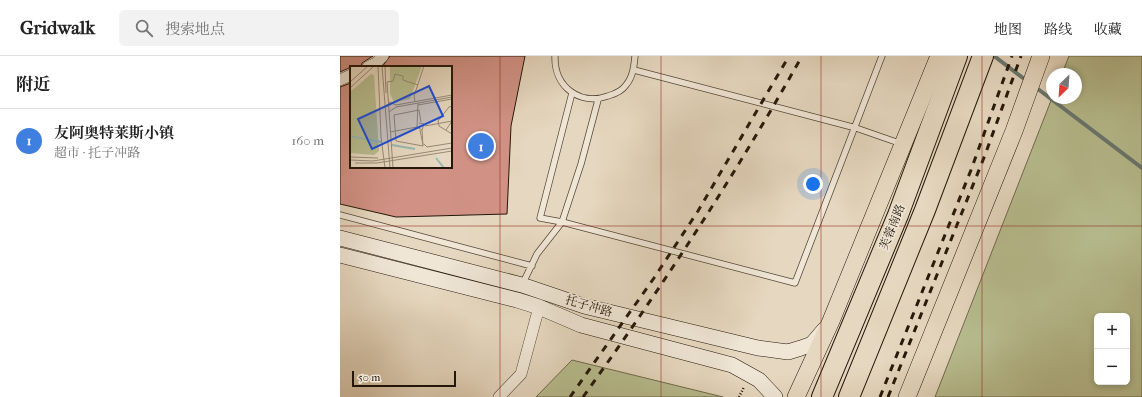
<!DOCTYPE html>
<html lang="zh">
<head>
<meta charset="utf-8">
<style>
  body { margin:0; font-family:"IM FELL French Canon","Noto Serif SC",serif; background:#f2f2f2; color:#222 }
  .controls { position:absolute; right:12px; bottom:12px; display:grid; overflow:hidden; border-radius:6px; box-shadow:0 2px 6px #0003 }
  .controls button { width:36px; height:36px; display:grid; place-items:center; padding:0; border:0; border-bottom:1px solid #e0e0e0; background:#fff; color:#222; font:20px sans-serif }
  .compass { position:absolute; left:706px; top:12px; width:36px; height:36px; border-radius:50%; background:#fff; box-shadow:0 2px 6px #0003; rotate:205deg }
  .scale { position:absolute; left:12px; bottom:10px; width:104px; box-sizing:border-box; padding-left:4px; border:2px solid #241709; border-top:0; font-size:11px; line-height:14px; white-space:nowrap; color:#241709; -webkit-text-stroke:3px #efe6d6; paint-order:stroke }
  .you { position:absolute; left:473px; top:128px; width:14px; height:14px; margin:-10px; border:3px solid #fff; border-radius:50%; background:#1a73e8; box-shadow:0 0 0 6px #1a73e833 }
  .badge { display:grid; place-items:center; width:26px; height:26px; border-radius:50%; background:#2563eb; color:#fff; font-size:13px; font-weight:700 }
  .pin { position:absolute; translate:-50% -50%; border:2px solid #fff; box-shadow:0 1px 4px #0006 }
  .list { margin:0; padding:0; list-style:none }
  h2 { display:flex; justify-content:space-between; align-items:center; height:52px; margin:0; padding:0 16px; font-size:17px }
  h2 small { font-size:13px; font-weight:400; color:#767676 }
  .list li { display:grid; grid-template-columns:26px 1fr auto; gap:12px; align-items:center; box-sizing:border-box; height:64px; padding:0 16px; border-top:1px solid #e0e0e0 }
  .list b { display:block; font-size:15px; white-space:nowrap }
  .list p { margin:0; font-size:13px; white-space:nowrap; color:#767676 }
  .list em { font-size:13px; font-style:normal; color:#767676 }
  .icon { flex:none; width:22px; height:22px; fill:none; stroke:currentColor; stroke-width:2; stroke-linecap:round; stroke-linejoin:round }
  .map { position:relative; flex:none; width:802px; height:341px; overflow:hidden }
  header { display:flex; align-items:center; gap:24px; box-sizing:border-box; height:56px; padding:0 20px; background:#fff; border-bottom:1px solid #e0e0e0 }
  header strong { font-size:19px }
  nav { display:flex; gap:22px; margin-inline-start:auto; font-size:14px }
  .search { width:280px; height:36px; background:#f2f2f2; display:flex; align-items:center; gap:10px; box-sizing:border-box; padding:0 14px; border-radius:6px; color:#767676; font-size:15px }
  main { display:flex }
  aside { flex:1; background:#fff }
  .map>svg:first-child { display:block }
  .green { fill:#b8be90; stroke:#6e6a4c; fill-rule:evenodd }
  .lines { fill:none; stroke-linecap:round; stroke-linejoin:round }
  .stream { stroke:#687870; stroke-width:4 }
  .building { fill:#d19285; stroke:#241709 }
  .lane-casing { stroke:#544737; stroke-width:7 }
  .street-casing { stroke:#544737; stroke-width:12 }
  .secondary-casing { stroke:#241709; stroke-width:16 }
  .primary-casing { stroke:#241709; stroke-width:18 }
  .highway-casing { stroke:#241709; stroke-width:22 }
  .path { stroke:#241709; stroke-width:2.5; stroke-dasharray:1 2; stroke-linecap:butt }
  .lane { stroke:#efe6d6; stroke-width:5.5 }
  .street { stroke:#efe6d6; stroke-width:11 }
  .secondary { stroke:#efe6d6; stroke-width:15 }
  .primary { stroke:#e6d8c0; stroke-width:17 }
  .highway { stroke:#e6d8c0; stroke-width:20 }
  .rail { stroke:#241709; stroke-width:3; stroke-dasharray:7 7; stroke-linecap:butt }
  .grid { fill:none; stroke:#8f2418; stroke-width:1; stroke-opacity:0.55 }
  .labels { text-anchor:middle; dominant-baseline:central; stroke-width:3.5; stroke-linejoin:round; paint-order:stroke }
  .street-label { font-size:12px; fill:#241709; stroke:#efe6d6 }
  .inset-river { fill:none; stroke:#96b9b4; stroke-width:2 }
  .inset-road { fill:none; stroke:#988b77; stroke-width:1 }
  .view { fill:#1d4ed8; fill-opacity:0.15; stroke:#1d4ed8; stroke-width:2 }
  .inset-edge { fill:none; stroke:#241709; stroke-width:2 }
</style>
</head>
<body>
<header>
<strong>Gridwalk</strong>
<div class="search"><svg class="icon" aria-label="search" viewBox="0 0 24 24"><circle cx="10" cy="10" r="6"/><path d="M15 15l6 6"/></svg>搜索地点</div>
<nav><a>地图</a><a>路线</a><a>收藏</a></nav>
</header>
<main>
<aside>
<h2>附近<small></small></h2>
<ul class="list">
<li><span class="badge" style="background:#3f7fe0">1</span><div><b>友阿奥特莱斯小镇</b><p>超市 · 托子冲路</p></div><em>160 m</em></li>
</ul>
</aside>
<div class="map">
<svg width="802" height="341" viewBox="0 0 802 341">
  <rect width="100%" height="100%" fill="#e6d8c0"/>
  <filter id="stains"><feTurbulence type="fractalNoise" baseFrequency=".005" numOctaves="4"/><feColorMatrix values="0 0 0 0 .2 0 0 0 0 .09 0 0 0 0 .02 0 0 0 .5 -.17"/></filter>
  <radialGradient id="worn" r=".72"><stop offset=".6" stop-color="#630" stop-opacity="0"/><stop offset="1" stop-color="#630" stop-opacity=".3"/></radialGradient>
  <path class="green" d="M 729,0 L 802,0 L 802,341 L 595,341 L 712,42 L 736,42 L 736,18 L 722,18 ZM 757,260 L 787,260 L 787,326 L 757,326 Z
    M 232,304 L 383,341 L 196,341 Z"/>
  <g class="lines">
    <path class="stream" d="M 654,0 L 687,25
      M 694,30 L 802,112"/>
  </g>
  <path class="building" d="M 0,0 L 33,0 L 22,7 L 21,11 L 11,11 L 0,16 Z
    M 50,0 L 185,0 L 171,70 L 167,158 L 56,161 L 0,148 L 0,31 L 11,27 L 11,111 L 111,111 L 111,11 L 42,11 Z"/>
  <g class="lines">
    <defs>
      <path id="lane" d="M 215,0 C 214,31 240,50 268,40 C 275,38 282,35 286,29 C 293,21 294,10 295,0
        M 294,14 L 516,72 L 562,88
        M 232,37 L 200,162 L 222,166 L 455,227 L 542,0
        M 0,159 L 192,210
        M 182,229 L 197,198 L 222,166 L 241,108 L 258,44"/>
      <path id="street" d="M 28,11 L 36,7 L 43,0
        M 0,24 L 11,19
        M 159,341 L 181,318 L 199,251"/>
      <path id="secondary" d="M 0,182 L 182,229 L 244,250 L 418,292 L 448,296 L 461,292 L 472,288 L 484,274
        M 0,199 L 177,244 L 199,251 L 241,269 L 392,309 L 419,324 L 435,341"/>
      <path id="primary" d="M 456,341 L 491,265 L 599,0
        M 567,341 L 674,75 L 701,0"/>
      <path id="highway" d="M 482,341 L 558,159 L 617,0
        M 509,341 L 585,154 L 643,0"/>
    </defs>
    <use href="#lane" class="lane-casing"/>
    <use href="#street" class="street-casing"/>
    <use href="#secondary" class="secondary-casing"/>
    <use href="#primary" class="primary-casing"/>
    <use href="#highway" class="highway-casing"/>
    <path class="path" d="M 399,341 L 404,331"/>
    <use href="#lane" class="lane"/>
    <use href="#street" class="street"/>
    <use href="#secondary" class="secondary"/>
    <use href="#primary" class="primary"/>
    <use href="#highway" class="highway"/>
    <path class="rail" d="M 230,341 L 314,222 L 358,155 L 449,0
      M 243,341 C 322,231 396,118 462,0
      M 540,341 L 631,114 L 672,0
      M 548,341 L 645,99 L 681,0"/>
  </g>
  <path class="grid" d="M 160,0 L 160,341M 321,0 L 321,341M 481,0 L 481,341M 642,0 L 642,341M 0,170 L 802,170"/>
  <g class="labels">
    <g class="street-label">
      <text transform="translate(552 171) rotate(-68)">芙蓉南路</text>
      <text transform="translate(249 250) rotate(16)">托子冲路</text>
    </g>
  </g>
  <g transform="translate(10 10)">
    <rect width="102" height="102" fill="#e6d8c0"/>
    <path d="M 40,0 L 72,0 L 60,33 L 44,36 L 40,28 ZM 21,8 L 24,9 L 29,85 L 24,89 L 0,87 L 0,26 Z" fill="#b8be90"/>
    <path class="inset-river" d="M 0,70 L 31,76M 42,79 L 65,83M 86,92 L 94,102"/>
    <path class="inset-road" d="M 28,0 L 31,71 L 35,102M 32,0 L 40,102M 35,0 L 36,27M 0,16 L 18,0M 37,16 L 43,15 L 45,8 L 53,10 L 53,14 L 68,19M 37,16 L 43,102M 0,22 L 24,0M 39,36 L 46,39 L 102,29M 65,36 L 64,30 L 74,0M 68,37 L 67,61 L 72,64 L 74,58 L 69,57M 68,39 L 102,33M 102,40 L 99,41 L 88,55 L 89,60 L 102,68M 39,46 L 46,41 L 102,31M 71,56 L 69,44 L 44,49 L 46,75 L 73,80 L 72,64M 75,60 L 102,55 L 96,64M 70,64 L 73,79M 40,66 L 67,61M 74,78 L 77,81 L 102,77M 0,91 L 28,92M 0,94 L 23,95 L 102,82M 5,97 L 27,97 L 102,85"/>
    <path class="view" d="M 79,20 L 93,50 L 22,83 L 8,53 Z"/>
    <rect width="102" height="102" class="inset-edge"/>
  </g>
  <rect width="100%" height="100%" filter="url(#stains)"/>
  <rect width="100%" height="100%" fill="url(#worn)"/>
</svg>
<div class="controls">
<button>+</button>
<button>−</button>
</div>
<svg class="compass" viewBox="-18 -18 36 36"><path d="M0-13l5 13h-10z" fill="#e53935"/><path d="M0 13l5-13h-10z" fill="#767676"/></svg>
<div class="scale">50 m</div>
<div class="you"></div>
<div class="pin badge" style="left:141px;top:90px;background:#3f7fe0">1</div>
</div>
</main>
</body>
</html>
